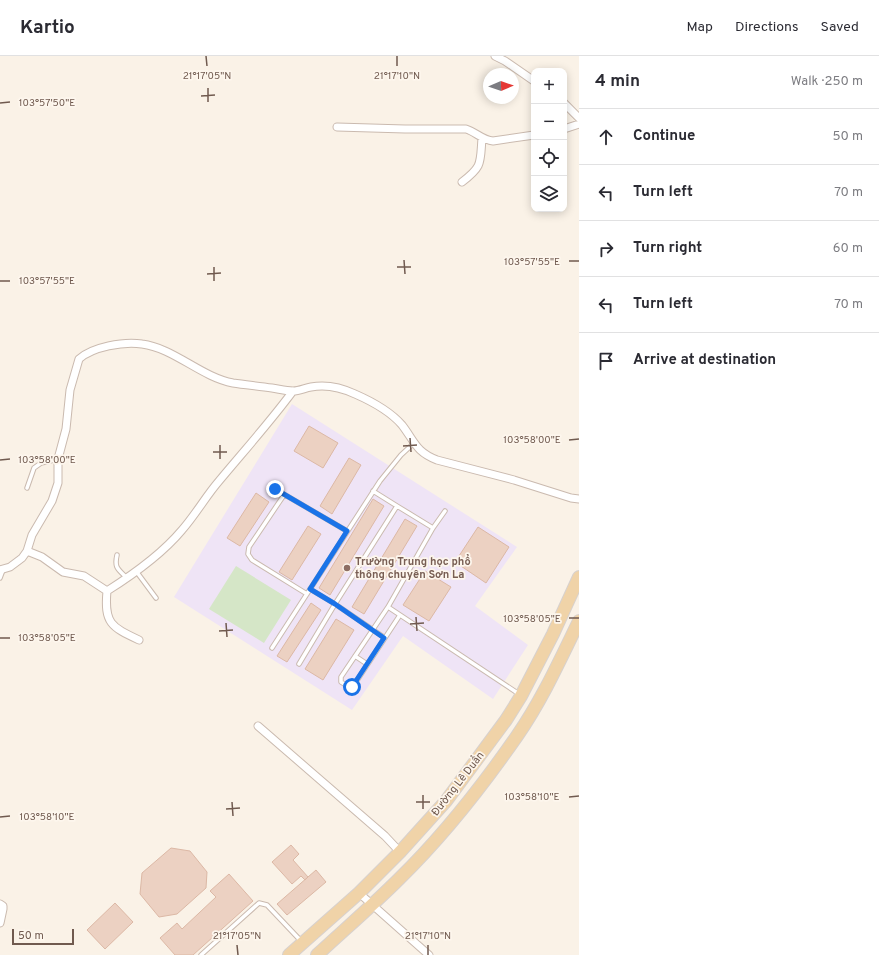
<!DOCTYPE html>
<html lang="en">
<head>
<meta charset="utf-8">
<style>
  body { margin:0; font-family:Overpass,sans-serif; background:#f7f7f7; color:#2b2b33 }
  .controls { position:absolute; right:12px; top:12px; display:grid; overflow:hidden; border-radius:8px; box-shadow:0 2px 10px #0003 }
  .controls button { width:36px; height:36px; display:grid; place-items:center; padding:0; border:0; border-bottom:1px solid #e1e1e2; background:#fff; color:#2b2b33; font:20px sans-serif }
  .compass { position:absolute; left:483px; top:12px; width:36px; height:36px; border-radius:50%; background:#fff; box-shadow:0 2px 10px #0003; rotate:88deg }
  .scale { position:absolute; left:12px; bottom:10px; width:62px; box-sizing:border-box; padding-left:4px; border:2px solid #705a4f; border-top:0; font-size:11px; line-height:14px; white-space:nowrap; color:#705a4f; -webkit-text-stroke:3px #fdf6ed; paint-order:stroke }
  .stop { position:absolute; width:12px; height:12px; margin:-9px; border:3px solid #1a73e8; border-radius:50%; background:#fff }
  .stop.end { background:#1a73e8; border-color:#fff; box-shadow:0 1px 4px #0008 }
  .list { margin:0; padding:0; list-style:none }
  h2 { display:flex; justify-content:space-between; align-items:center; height:52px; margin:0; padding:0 16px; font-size:17px }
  h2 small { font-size:13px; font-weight:400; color:#7c7c81 }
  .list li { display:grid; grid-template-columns:26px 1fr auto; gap:12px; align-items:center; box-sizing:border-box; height:56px; padding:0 16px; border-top:1px solid #e1e1e2 }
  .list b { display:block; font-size:15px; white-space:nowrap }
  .list em { font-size:13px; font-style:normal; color:#7c7c81 }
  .icon { flex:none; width:22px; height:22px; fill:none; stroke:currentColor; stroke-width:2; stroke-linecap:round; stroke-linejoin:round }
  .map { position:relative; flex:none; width:579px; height:899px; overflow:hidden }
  header { display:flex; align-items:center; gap:24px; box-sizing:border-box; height:56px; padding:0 20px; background:#fff; border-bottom:1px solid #e1e1e2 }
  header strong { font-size:19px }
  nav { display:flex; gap:22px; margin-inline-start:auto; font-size:14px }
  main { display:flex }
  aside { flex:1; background:#fff }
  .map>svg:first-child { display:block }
  .education { fill:#efe4f6 }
  .green { fill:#d5e6c7 }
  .building { fill:#ecd1c2; stroke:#dcb8a5 }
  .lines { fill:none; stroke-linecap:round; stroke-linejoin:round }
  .service-casing { stroke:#cabaaf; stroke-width:5.5 }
  .minor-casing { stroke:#cabaaf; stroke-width:9 }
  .primary-casing { stroke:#d7d1ce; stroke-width:14 }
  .service { stroke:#fff; stroke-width:3.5 }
  .minor { stroke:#fff; stroke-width:7 }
  .primary { stroke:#f0d3a8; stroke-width:12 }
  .route { stroke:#1a73e8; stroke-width:5 }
  .ticks { fill:none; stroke:#705a4f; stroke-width:1.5 }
  .education-dot { fill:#8d6e63; stroke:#fdf6ed; stroke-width:1.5 }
  .labels { text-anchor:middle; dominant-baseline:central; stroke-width:3.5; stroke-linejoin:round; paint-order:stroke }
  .education-label { font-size:11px; font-weight:bold; fill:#785e54; stroke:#fdf6ed; text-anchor:start }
  .street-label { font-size:11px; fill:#705a4f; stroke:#fdf6ed }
  .ticks-label { font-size:10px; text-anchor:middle; fill:#705a4f; stroke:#fdf6ed; stroke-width:3.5; stroke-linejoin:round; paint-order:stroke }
</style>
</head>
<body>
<header>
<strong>Kartio</strong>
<nav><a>Map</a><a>Directions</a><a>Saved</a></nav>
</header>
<main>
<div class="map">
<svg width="579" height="899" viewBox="0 0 579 899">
  <rect width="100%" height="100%" fill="#faf2e7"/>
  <path class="education" d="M 292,348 L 517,491 L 475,550 L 528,589 L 493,643 L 403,580 L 352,654 L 174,541 Z"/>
  <path class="green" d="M 236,510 L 291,544 L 264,587 L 209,553 Z"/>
  <path class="building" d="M 309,370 L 338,387 L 323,412 L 294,395 Z
    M 349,402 L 361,409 L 332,458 L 320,450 Z
    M 256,437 L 269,446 L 240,490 L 227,482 Z
    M 373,443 L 384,450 L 330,539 L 319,532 Z
    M 405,463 L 417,470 L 364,558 L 352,551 Z
    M 308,470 L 321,478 L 292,524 L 279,516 Z
    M 478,471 L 509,491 L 486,527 L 455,506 Z
    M 425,515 L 451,531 L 429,565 L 403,549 Z
    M 311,547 L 321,554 L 287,606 L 277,600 Z
    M 336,563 L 354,574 L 323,624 L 305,613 Z
    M 291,789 L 299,798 L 293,804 L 308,821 L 305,824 L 301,820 L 292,828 L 272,806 Z
    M 171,792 L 190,795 L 207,816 L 206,832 L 177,858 L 159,861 L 140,838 L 142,817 Z
    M 316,814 L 326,826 L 287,859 L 277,848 Z
    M 229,818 L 253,845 L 193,899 L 175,899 L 160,882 L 177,867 L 182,873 L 216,841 L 210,835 Z
    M 115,847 L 133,866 L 105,893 L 87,874 Z"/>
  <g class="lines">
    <defs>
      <path id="service" d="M 27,432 L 34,412 L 41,407 L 58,403
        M 275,433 L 347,475
        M 373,435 L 397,450
        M 284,439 L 249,491 L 248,498 L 252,504 L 307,538
        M 117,499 C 114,512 118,513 127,522
        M 136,515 L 156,542
        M 0,522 L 3,514
        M 310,533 L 335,548 L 385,582
        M 388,551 L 519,638
        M 400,559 L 354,629 L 349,631 L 341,626 L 341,621 L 388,551 L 433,472 L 445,455
        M 272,592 L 380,425 L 401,399 L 414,387
        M 355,600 L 367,608
        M 299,608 L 335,548 L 397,450 L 433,472
        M 201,899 L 259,847 L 267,849 L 302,886"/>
      <path id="minor" d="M 495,0 L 505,5 L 534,25
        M 564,47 L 579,62
        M 337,71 L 405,73 L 466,73 C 476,76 482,84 493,85 L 534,79
        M 564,73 L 579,68
        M 462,126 C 483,110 480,107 482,82
        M 27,495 L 42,501 L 63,516 L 84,520 L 107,535
        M 0,514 L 10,511 L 22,502 L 27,495 L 32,479 L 52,445 L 58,427 L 58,403 L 66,373 L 70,334 L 79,303 C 92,291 124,285 142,288 C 174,292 201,321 233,327 C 246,329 259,330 272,332 C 279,333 286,335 293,335 C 299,335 305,332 311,331 C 327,328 340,331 355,338 C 371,345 390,355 402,369 C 415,386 416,396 437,404 L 514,424 L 571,442 L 579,443
        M 107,535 C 134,518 162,498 182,474 C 196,458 206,440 219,425 C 244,395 270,366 293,335
        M 107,535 C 104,567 111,571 139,584
        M 258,670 L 385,780 L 400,796
        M 359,837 L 429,899
        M 0,848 L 3,850 L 3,853 L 0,867"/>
      <path id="primary" d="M 289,899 L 359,837 L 400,796 L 446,745 L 506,664 L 521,640 L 553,578 L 579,521
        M 317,899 C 344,874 373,849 399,823 C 442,781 483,729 517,680 C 542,644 560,604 579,565"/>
    </defs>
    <use href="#service" class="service-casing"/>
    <use href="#minor" class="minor-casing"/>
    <use href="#primary" class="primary-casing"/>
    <use href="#service" class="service"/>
    <use href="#minor" class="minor"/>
    <use href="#primary" class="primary"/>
  </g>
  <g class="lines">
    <path class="route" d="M 275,433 L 347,475 L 310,533 L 335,548 L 384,582 L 352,631"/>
  </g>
  <path class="ticks" d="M 206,0 L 207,10M 397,0 L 397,10M 208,32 L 208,46M 201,40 L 215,39M 0,47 L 10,46M 404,204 L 405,218M 569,205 L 579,205M 214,211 L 214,225M 397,211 L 411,211M 207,218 L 221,217M 0,225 L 10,225M 410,382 L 411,396M 569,384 L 579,383M 220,389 L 220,403M 403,390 L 417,389M 213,396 L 227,396M 0,404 L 10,403M 416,561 L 417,575M 569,562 L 579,562M 226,567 L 227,581M 410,568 L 424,567M 219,575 L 233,574M 0,582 L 10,582M 423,739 L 423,753M 569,741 L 579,740M 232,746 L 233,760M 416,746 L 430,746M 226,753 L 240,752M 0,761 L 10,760M 237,889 L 238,899M 428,889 L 428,899"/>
  <circle class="education-dot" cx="347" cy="512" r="4"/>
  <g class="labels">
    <g class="education-label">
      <text x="355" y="506">Trường Trung học phổ<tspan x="355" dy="13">thông chuyên Sơn La</tspan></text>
    </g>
    <g class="street-label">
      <text transform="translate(458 728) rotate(-52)">Đường Lê Duẩn</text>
    </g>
  </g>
  <g class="ticks-label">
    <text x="207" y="23">21°17'05"N</text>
    <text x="397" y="23">21°17'10"N</text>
    <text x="47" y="50">103°57'50"E</text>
    <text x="532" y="209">103°57'55"E</text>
    <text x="47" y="228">103°57'55"E</text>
    <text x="532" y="387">103°58'00"E</text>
    <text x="47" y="407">103°58'00"E</text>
    <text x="532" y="566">103°58'05"E</text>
    <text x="47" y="585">103°58'05"E</text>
    <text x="532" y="744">103°58'10"E</text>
    <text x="47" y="764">103°58'10"E</text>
    <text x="237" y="883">21°17'05"N</text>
    <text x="428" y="883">21°17'10"N</text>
  </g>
</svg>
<div class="controls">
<button>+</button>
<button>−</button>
<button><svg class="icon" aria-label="locate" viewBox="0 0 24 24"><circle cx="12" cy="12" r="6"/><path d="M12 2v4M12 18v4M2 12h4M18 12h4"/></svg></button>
<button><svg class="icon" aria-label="layers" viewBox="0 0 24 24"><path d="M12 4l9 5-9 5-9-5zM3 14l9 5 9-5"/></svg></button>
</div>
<svg class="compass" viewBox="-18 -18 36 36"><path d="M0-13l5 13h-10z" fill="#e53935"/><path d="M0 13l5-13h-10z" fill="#7c7c81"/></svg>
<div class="scale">50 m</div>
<div class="stop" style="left:352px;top:631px"></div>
<div class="stop end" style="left:275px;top:433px"></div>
</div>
<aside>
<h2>4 min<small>Walk · 250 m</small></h2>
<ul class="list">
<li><svg class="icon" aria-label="ahead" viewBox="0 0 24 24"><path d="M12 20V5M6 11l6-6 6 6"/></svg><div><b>Continue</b></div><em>50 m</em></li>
<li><svg class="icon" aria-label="left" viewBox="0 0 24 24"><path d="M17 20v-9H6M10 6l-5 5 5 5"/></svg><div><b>Turn left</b></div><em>70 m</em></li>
<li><svg class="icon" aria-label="right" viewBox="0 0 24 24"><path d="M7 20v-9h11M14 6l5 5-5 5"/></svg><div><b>Turn right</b></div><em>60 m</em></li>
<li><svg class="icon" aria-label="left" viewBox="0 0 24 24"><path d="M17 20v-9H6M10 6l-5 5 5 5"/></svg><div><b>Turn left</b></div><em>70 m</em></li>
<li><svg class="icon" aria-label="arrive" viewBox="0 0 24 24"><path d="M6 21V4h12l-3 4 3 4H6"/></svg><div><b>Arrive at destination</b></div></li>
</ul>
</aside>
</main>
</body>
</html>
